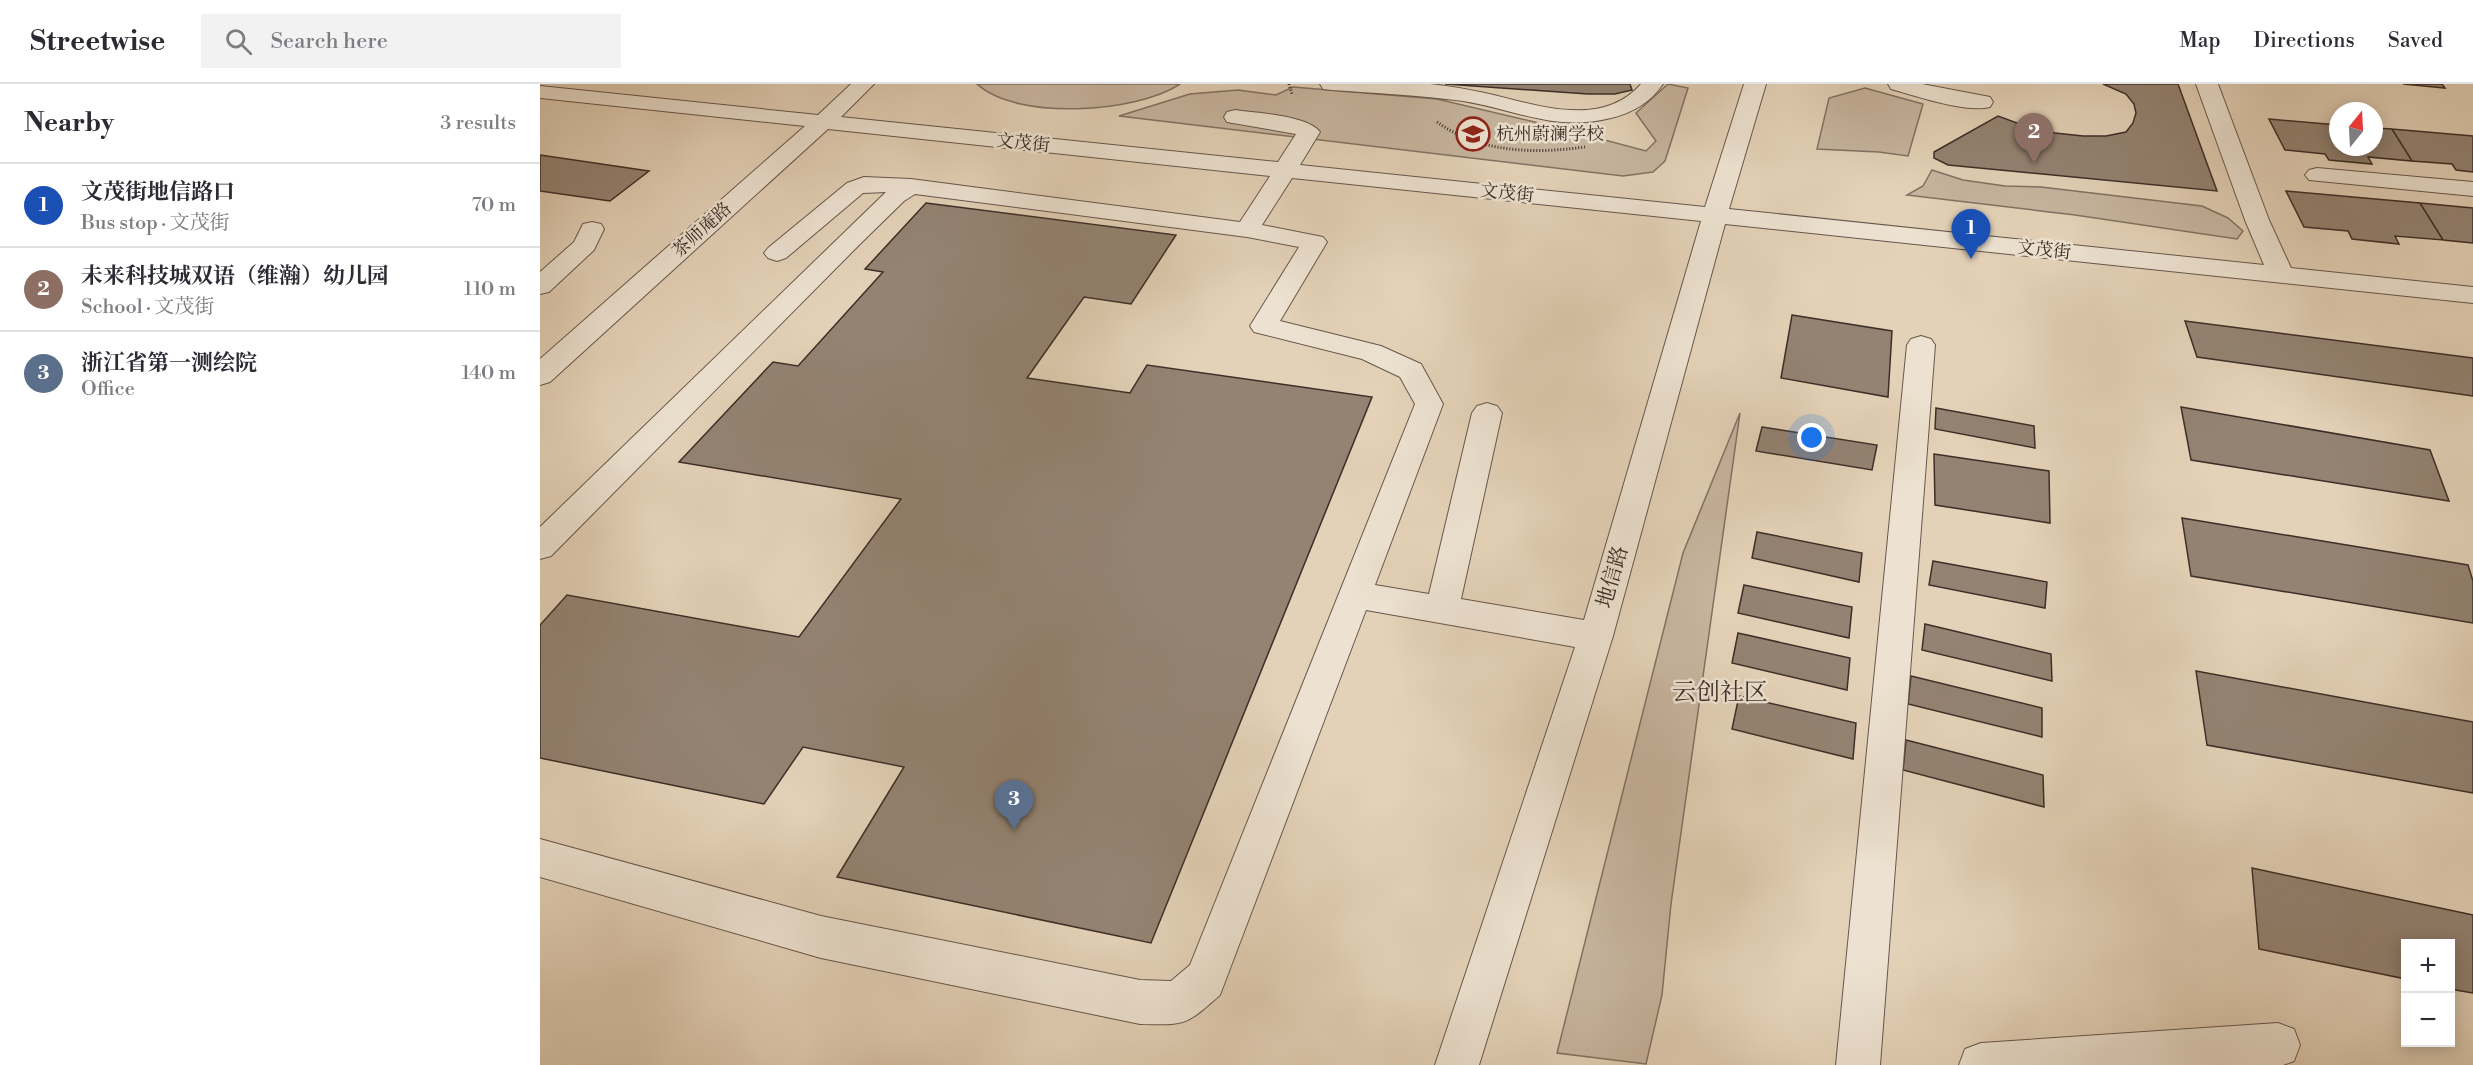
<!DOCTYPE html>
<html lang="en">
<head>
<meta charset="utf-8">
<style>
  body { margin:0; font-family:"Libre Bodoni","Noto Serif SC",serif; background:#f2f2f3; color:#2b2b33 }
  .controls { position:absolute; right:18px; bottom:18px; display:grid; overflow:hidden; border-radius:0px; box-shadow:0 3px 15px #0003 }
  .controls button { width:54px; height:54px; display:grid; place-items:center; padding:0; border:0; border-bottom:2px solid #e1e1e2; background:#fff; color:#2b2b33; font:30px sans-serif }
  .compass { position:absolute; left:1789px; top:18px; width:54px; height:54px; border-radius:50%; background:#fff; box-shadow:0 3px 15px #0003; rotate:18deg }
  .you { position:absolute; left:1272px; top:354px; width:21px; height:21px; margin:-15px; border:4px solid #fff; border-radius:50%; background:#1a73e8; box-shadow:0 0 0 9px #1a73e833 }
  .badge { display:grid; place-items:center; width:39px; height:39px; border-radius:50%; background:#0b8043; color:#fff; font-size:20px; font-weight:700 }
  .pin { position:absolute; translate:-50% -50px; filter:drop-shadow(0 2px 3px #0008) }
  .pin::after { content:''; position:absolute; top:32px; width:21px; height:18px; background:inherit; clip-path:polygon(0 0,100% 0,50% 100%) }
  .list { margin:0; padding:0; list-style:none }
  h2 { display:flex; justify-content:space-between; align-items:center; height:78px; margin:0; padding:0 24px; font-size:26px }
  h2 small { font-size:20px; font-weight:400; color:#7c7c81 }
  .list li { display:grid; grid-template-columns:39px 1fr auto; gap:18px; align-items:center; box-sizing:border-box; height:84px; padding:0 24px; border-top:2px solid #e1e1e2 }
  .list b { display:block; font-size:22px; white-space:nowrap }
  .list p { margin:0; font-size:20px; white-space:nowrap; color:#7c7c81 }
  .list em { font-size:20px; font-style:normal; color:#7c7c81 }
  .icon { flex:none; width:33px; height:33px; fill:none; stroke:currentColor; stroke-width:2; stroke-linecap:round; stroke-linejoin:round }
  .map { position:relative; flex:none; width:1933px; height:981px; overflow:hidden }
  header { display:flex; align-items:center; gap:36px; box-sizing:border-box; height:84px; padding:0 30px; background:#fff; border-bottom:2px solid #e1e1e2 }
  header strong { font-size:28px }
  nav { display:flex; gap:33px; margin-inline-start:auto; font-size:21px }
  .search { width:420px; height:54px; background:#f2f2f3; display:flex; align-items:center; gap:15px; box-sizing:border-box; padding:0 21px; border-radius:0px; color:#7c7c81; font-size:22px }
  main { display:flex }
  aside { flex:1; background:#fff }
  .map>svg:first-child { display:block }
  .green { fill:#c8b6a0; stroke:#827264; stroke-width:1.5 }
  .building { fill:#948373; stroke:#3d2e28; stroke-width:1.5 }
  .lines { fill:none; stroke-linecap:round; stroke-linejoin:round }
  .minor-casing { stroke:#67574c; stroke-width:2 }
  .path { stroke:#3d2e28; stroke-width:3; stroke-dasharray:1 2; stroke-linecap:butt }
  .minor { fill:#ede2d1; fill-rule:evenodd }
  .labels { text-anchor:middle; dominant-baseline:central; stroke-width:5; stroke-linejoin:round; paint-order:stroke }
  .far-poi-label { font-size:18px; fill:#3d2e28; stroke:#ede2d1; text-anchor:start }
  .far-street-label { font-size:18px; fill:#3d2e28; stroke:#ede2d1 }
  .street-label { font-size:21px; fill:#3d2e28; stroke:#ede2d1 }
  .quarter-label { font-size:24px; fill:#3d2e28; stroke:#ede2d1 }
</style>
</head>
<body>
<header>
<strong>Streetwise</strong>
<div class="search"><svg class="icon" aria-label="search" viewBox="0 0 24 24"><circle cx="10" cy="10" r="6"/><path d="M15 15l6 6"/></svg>Search here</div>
<nav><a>Map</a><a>Directions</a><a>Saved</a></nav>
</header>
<main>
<aside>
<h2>Nearby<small>3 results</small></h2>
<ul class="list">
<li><span class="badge" style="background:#1a4fb4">1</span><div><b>文茂街地信路口</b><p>Bus stop · 文茂街</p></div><em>70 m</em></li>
<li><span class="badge" style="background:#8d6e63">2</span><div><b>未来科技城双语（维瀚）幼儿园</b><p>School · 文茂街</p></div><em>110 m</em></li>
<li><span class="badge" style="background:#5c6f8a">3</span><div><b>浙江省第一测绘院</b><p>Office</p></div><em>140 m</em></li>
</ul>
</aside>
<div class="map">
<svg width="1933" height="981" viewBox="0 0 1933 981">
  <rect width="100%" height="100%" fill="#e4d2b8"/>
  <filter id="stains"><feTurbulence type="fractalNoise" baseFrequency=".00333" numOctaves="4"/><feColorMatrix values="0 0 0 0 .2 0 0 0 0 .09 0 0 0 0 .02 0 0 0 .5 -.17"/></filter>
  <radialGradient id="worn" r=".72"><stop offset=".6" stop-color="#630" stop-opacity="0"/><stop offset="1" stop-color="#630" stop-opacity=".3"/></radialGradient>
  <path class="green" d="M 437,0 L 640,0 C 596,29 477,37 437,0 Z
    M 1128,0 L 1148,4 L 1125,77 L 1113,88 L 1083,92 L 579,32 L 650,10 L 698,6 L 736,11 L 753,3 L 897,15 L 1012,42 L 1106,67 L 1116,57 L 1096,29 Z
    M 1325,4 L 1383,20 L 1368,72 L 1339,68 L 1277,65 L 1289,14 Z
    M 1392,86 L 1423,96 L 1465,102 L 1501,103 L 1662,122 L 1688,134 L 1703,147 L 1697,155 L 1535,131 L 1367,111 L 1383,102 Z
    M 1200,329 L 1131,820 L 1122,911 L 1106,980 L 1017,969 L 1143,469 Z"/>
  <path class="building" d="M 905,0 L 1090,0 L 1092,6 L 1075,10 L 1048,10 Z
    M 1563,0 L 1638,0 L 1677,107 L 1408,81 L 1394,74 L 1394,68 L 1458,32 L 1488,43 L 1515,49 L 1543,52 L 1566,52 L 1586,48 L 1593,39 L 1596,29 L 1594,20 L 1586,10 Z
    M 1902,0 L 1905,4 L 1863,0 Z
    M 1729,35 L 1798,41 L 1798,63 L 1834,63 L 1834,44 L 1852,45 L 1872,77 L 1828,73 L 1832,80 L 1789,76 L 1785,70 L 1745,66 Z
    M 1852,45 L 1933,52 L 1933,88 L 1916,86 L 1912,80 L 1872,77 Z
    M 0,71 L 109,87 L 70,117 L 0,107 Z
    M 1746,107 L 1880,119 L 1903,156 L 1855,152 L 1859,160 L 1812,155 L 1808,147 L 1764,143 Z
    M 386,119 L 636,151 L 591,220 L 544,213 L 487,294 L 590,309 L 607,281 L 832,313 L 611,859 L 297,793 L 364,683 L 263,663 L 224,720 L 0,674 L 0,541 L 27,511 L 259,553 L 361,415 L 139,378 L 233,278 L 258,282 L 343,188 L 325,185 Z
    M 1880,119 L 1933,124 L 1933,159 L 1903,156 Z
    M 1252,231 L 1352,247 L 1348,313 L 1241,294 Z
    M 1645,237 L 1933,274 L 1933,312 L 1657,273 Z
    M 1641,323 L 1890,366 L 1909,417 L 1651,376 Z
    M 1396,324 L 1494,342 L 1495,364 L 1395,345 Z
    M 1222,343 L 1337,361 L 1332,386 L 1216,367 Z
    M 1394,370 L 1509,387 L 1510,439 L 1395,421 Z
    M 1642,434 L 1928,481 L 1933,497 L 1933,539 L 1651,492 Z
    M 1217,448 L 1322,469 L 1319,498 L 1212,474 Z
    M 1393,477 L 1507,498 L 1505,524 L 1389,501 Z
    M 1204,501 L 1312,523 L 1309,554 L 1198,529 Z
    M 1385,540 L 1511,570 L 1512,597 L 1382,566 Z
    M 1198,549 L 1310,574 L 1307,606 L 1192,579 Z
    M 1656,587 L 1933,638 L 1933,709 L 1667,661 Z
    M 1371,592 L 1502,624 L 1502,653 L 1368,620 Z
    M 1199,612 L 1316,639 L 1313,675 L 1192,645 Z
    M 1366,656 L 1503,691 L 1504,723 L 1363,686 Z
    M 1712,784 L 1933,831 L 1933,909 L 1910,905 L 1910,860 L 1866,860 L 1866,895 L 1719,865 Z"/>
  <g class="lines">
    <defs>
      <path id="minor" d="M 311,0 L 334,0 L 301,33 L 738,78 L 756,50 L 687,38 L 684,33 L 687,28 L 695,26 C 715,29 768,31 780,48 L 760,81 L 1165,123 L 1204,0 L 1226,0 L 1189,125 L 1724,181 L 1705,136 L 1656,0 L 1678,0 L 1729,136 L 1751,184 L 1933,203 L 1933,219 L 1185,140 L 1073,552 L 939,981 L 895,981 L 1035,563 L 826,526 L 680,911 C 645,942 646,941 600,940 L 281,874 L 0,793 L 0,755 L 281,832 L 600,896 L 631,897 L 650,881 L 875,320 L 860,293 L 822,275 L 714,248 L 710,242 L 759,163 L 707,153 L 375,110 L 364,117 L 319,161 L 11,472 L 0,475 L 0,443 L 346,108 L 323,109 L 246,174 L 237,177 L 228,174 L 224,169 L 228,164 L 307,99 L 324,93 L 371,95 L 700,138 L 730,92 L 288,45 L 10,298 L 0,301 L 0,275 L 265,42 L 0,14 L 0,2 L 278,31 ZM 752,94 L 1161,137 L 1044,536 L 921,515 L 962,329 L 957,322 L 947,319 L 937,322 L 932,329 L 889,510 L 835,501 L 903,320 L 881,280 L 841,262 L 740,237 L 787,158 L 783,153 L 722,141 Z
        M 780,0 C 817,0 854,0 890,0 C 909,2 927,5 945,9 C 994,20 1061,46 1101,0 L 1123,0 C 1110,19 1092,29 1071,34 C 1015,48 977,26 923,17 C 879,11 835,9 791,6 L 783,5 Z
        M 1348,0 L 1382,0 L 1450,13 L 1453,18 L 1450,23 C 1425,29 1376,12 1351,5 Z
        M 1777,84 L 1933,98 L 1933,112 L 1769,96 L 1765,91 L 1769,86 Z
        M 52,138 L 61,140 L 64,145 L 54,166 L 9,208 L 0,210 L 0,188 L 34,158 L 43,140 Z
        M 1381,252 L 1391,255 L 1395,261 L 1340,981 L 1296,981 L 1367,261 L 1371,255 Z
        M 1738,939 L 1754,945 L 1760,961 L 1754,977 L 1743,981 L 1419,981 L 1425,965 L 1441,959 Z"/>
    </defs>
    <use href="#minor" class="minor-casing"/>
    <path class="path" d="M 749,0 L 752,10
      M 897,38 C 940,69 994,70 1045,63"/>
    <use href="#minor" class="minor"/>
  </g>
  <defs>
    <symbol id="school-ring" viewBox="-11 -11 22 22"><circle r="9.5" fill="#ede2d1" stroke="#8f2418" stroke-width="1.5"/><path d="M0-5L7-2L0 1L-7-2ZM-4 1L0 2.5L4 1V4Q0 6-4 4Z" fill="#8f2418"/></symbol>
  </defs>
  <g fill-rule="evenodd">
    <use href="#school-ring" x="914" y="31" width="38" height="38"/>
  </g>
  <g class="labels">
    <g class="far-poi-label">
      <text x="956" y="50">杭州蔚澜学校</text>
    </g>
    <g class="far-street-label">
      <text transform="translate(483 59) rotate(6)">文茂街</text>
      <text transform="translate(967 109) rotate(6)">文茂街</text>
      <text transform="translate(162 146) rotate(-42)">茶师庵路</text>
      <text transform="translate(1504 166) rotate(6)">文茂街</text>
    </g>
    <g class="street-label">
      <text transform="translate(1073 493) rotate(-74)">地信路</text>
    </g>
    <g class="quarter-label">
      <text x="1180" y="609">云创社区</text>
    </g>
  </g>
  <rect width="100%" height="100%" filter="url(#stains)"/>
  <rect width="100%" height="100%" fill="url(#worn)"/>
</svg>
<div class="controls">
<button>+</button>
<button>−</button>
</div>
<svg class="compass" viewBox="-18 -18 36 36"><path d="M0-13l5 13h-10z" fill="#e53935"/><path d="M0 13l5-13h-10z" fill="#7c7c81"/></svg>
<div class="you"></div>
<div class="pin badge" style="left:1431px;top:175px;background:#1a4fb4">1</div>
<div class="pin badge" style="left:1494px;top:79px;background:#8d6e63">2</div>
<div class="pin badge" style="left:474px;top:746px;background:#5c6f8a">3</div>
</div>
</main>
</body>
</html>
